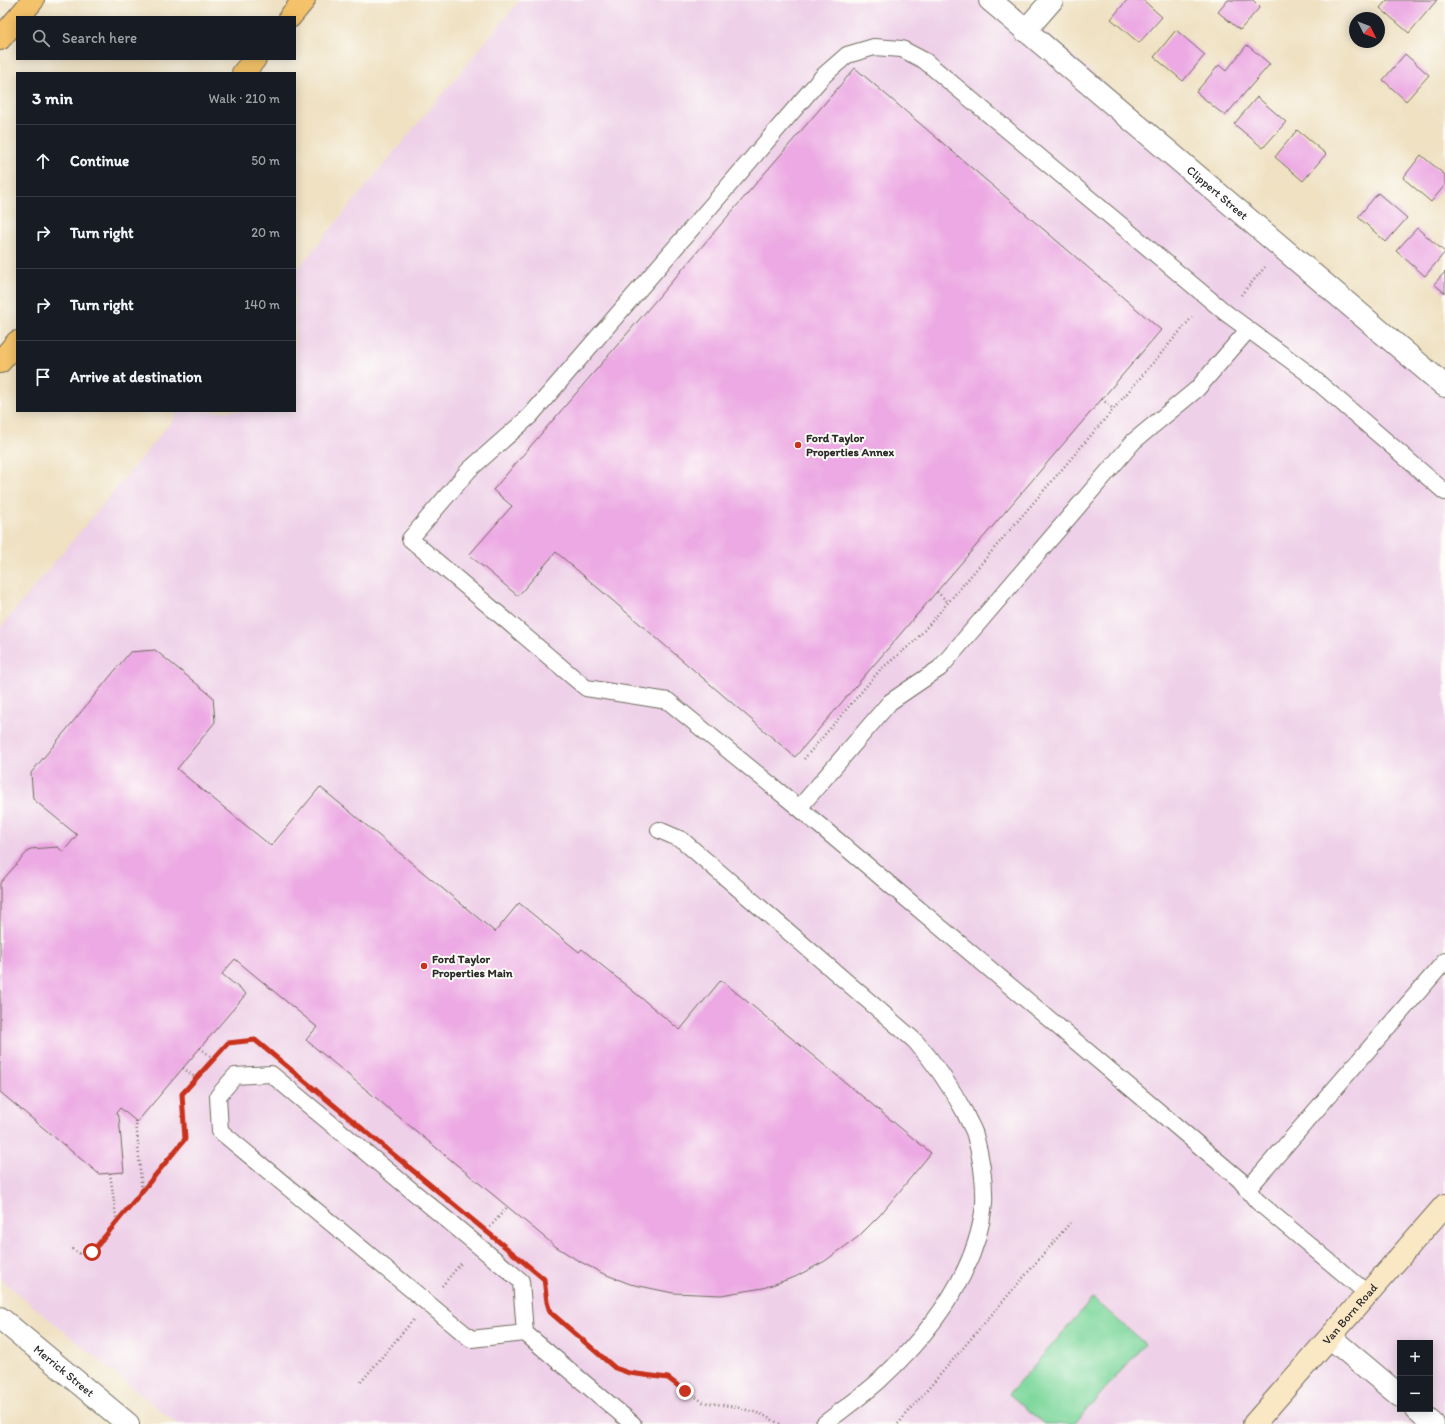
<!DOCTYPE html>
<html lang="en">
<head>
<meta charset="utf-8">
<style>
  body { margin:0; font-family:Itim,sans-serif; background:#242831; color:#f1f3f6 }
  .controls { position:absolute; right:12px; bottom:12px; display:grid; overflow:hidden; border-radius:0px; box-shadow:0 2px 10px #0003 }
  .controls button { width:36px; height:36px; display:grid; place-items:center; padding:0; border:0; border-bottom:1px solid #363941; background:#171b24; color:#f1f3f6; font:20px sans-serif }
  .compass { position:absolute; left:1349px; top:12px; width:36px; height:36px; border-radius:50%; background:#171b24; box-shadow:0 2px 10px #0003; rotate:132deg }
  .stop { position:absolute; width:12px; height:12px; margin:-9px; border:3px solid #c8321e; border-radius:50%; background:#fff }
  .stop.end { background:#c8321e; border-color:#fff; box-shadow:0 1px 4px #0008 }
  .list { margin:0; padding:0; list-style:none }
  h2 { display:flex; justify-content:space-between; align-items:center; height:52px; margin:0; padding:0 16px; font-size:17px }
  h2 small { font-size:13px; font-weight:400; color:#9ea1a6 }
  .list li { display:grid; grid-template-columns:26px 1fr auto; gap:12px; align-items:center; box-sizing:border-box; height:72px; padding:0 16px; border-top:1px solid #363941 }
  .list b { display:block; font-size:15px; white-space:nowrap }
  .list em { font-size:13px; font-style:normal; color:#9ea1a6 }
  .icon { flex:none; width:22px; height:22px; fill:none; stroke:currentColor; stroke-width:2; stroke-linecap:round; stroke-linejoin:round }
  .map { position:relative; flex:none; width:1445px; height:1424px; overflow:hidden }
  .search { position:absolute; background:#171b24; box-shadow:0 2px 10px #0003; left:16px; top:16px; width:280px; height:44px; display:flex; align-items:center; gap:10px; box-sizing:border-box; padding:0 14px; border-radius:0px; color:#9ea1a6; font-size:15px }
  .panel { position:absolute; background:#171b24; box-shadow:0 2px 10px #0003; left:16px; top:72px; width:280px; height:340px; border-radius:0px }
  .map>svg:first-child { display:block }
  .built { fill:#eed0e8; fill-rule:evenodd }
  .grass { fill:#7fd89d; stroke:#558264 }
  .building { fill:#eca9e3 }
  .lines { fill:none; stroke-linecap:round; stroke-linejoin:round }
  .lane-casing { stroke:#706b60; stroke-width:18 }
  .street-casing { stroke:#706b60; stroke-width:24 }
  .secondary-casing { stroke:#706b60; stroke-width:24 }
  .highway-casing { stroke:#706b60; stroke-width:24 }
  .path { stroke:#706b60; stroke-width:2.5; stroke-dasharray:1 3; stroke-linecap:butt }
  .lane { stroke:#fff; stroke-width:16 }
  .street { stroke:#fff; stroke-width:22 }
  .secondary { stroke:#fae7c3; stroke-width:22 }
  .highway { stroke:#f3c26a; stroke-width:22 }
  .route { stroke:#c8321e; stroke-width:5 }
  .poi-dot { fill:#c8321e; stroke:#fdfcf7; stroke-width:1.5 }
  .labels { text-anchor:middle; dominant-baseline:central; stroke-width:4; stroke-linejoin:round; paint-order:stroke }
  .street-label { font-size:12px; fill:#2b2b2b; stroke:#fdfcf7 }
  .poi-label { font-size:12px; font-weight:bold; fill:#2b2b2b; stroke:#fdfcf7; text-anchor:start }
</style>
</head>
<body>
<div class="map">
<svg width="1445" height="1424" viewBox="0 0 1445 1424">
  <rect width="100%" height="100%" fill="#fdfcf7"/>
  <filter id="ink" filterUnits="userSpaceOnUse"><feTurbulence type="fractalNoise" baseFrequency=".025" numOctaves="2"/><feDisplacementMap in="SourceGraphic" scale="8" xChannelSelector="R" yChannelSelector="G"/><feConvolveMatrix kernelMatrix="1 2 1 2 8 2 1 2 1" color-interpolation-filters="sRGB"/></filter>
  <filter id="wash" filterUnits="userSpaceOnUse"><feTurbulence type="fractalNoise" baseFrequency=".012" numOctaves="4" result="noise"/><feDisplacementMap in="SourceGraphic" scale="16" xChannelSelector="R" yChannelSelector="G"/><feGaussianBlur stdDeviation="0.9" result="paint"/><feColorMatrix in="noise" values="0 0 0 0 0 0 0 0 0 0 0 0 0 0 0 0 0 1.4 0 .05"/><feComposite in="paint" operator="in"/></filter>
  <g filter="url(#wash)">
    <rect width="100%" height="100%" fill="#efe1c2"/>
    <path class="built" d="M 520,0 L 1009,0 L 1445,380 L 1445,1424 L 177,1424 L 0,1279 L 0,628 L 180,411 L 295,411 L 295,272 ZM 1400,1343 L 1430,1343 L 1430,1409 L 1400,1409 Z"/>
    <path class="grass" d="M 1093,1298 L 1145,1344 L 1074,1424 L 1044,1424 L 1009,1394 Z"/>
    <g id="blocks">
      <path class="building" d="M 1127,0 L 1143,0 L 1162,17 L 1139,43 L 1111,19 Z
        M 1228,0 L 1253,0 L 1260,7 L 1240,30 L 1218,12 Z
        M 1387,0 L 1437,0 L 1409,33 L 1380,8 Z
        M 1176,30 L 1205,55 L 1183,81 L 1154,57 Z
        M 1247,45 L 1270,64 L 1225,116 L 1196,92 L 1219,65 L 1226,71 Z
        M 1405,54 L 1429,75 L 1406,101 L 1383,80 Z
        M 855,68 L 1161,330 L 795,757 L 556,552 L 518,596 L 469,555 L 512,506 L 493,490 Z
        M 1257,97 L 1286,122 L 1263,148 L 1234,124 Z
        M 1297,130 L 1326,154 L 1303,181 L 1275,157 Z
        M 1421,155 L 1445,175 L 1445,185 L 1431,202 L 1403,178 Z
        M 1378,193 L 1407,218 L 1386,242 L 1358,217 Z
        M 1417,228 L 1445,252 L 1425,276 L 1396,251 Z
        M 1445,272 L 1445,293 L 1434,284 Z
        M 155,650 L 213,697 L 215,722 L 177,769 L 271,846 L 320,787 L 495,932 L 519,903 L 579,952 L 582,949 L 680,1030 L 721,980 L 931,1153 L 880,1215 L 858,1237 L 825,1261 L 795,1277 L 763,1288 L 721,1295 L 673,1293 L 630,1284 L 602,1273 L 577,1260 L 555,1246 L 306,1040 L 317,1027 L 235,959 L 222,974 L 246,994 L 137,1122 L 120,1108 L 116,1113 L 119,1117 L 124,1172 L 99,1174 L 0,1092 L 0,883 L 30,849 L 58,847 L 63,852 L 77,835 L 33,799 L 31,773 L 130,652 Z"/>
    </g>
  </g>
  <g filter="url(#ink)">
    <use href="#blocks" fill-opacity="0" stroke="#706b60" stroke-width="1"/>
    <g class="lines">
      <defs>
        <path id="lane" d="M 799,808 L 890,702 L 940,668 L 1134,441 L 1197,389 L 1248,330
          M 659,830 L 682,840 L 915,1041 C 935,1063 951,1087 965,1113 C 968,1121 973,1128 975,1135 C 981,1157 985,1182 984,1204 C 977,1274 930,1333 881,1379 C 864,1395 843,1409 824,1424
          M 1247,1190 L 1445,961
          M 1368,1294 L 1257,1201 L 1240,1180 L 799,808 L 668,701 L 586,688 L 410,539 L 469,470 L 530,416 L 823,76 L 847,55 L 874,47 L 902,49 L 925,61 L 1226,313 L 1305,371 L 1445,492
          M 525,1333 L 471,1339 L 220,1131 L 218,1096 L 235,1076 L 271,1074 L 521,1281 L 525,1333 L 633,1424"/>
        <g id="street">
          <path id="s1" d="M 990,0 L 1445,386"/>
          <path d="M 1025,31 L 1052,0"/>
          <path id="s2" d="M 0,1318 L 128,1424"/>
          <path d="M 1331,1338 L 1400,1396"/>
          <path d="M 1416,1409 L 1433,1424"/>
        </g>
        <g id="secondary">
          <path id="s3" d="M 1254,1424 L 1445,1205"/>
        </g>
        <path id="highway" d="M 19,17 L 33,0
          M 290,17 L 304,0
          M 0,39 L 17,19
          M 243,73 L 255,59
          M 0,362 L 17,342"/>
      </defs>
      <use href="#lane" class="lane-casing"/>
      <use href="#street" class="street-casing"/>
      <use href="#secondary" class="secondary-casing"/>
      <use href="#highway" class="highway-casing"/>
      <path class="path" d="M 1241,295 L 1265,267
        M 1102,399 L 1113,409
        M 937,592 L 948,602
        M 804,759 L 880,670 L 915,641 L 1194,315
        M 200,1048 L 214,1059
        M 183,1068 L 197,1079
        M 136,1121 L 142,1193
        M 110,1173 L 117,1223
        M 490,1227 L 508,1206
        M 72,1249 C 81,1256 88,1256 97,1248 L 185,1139 L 182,1095 L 228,1043 L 255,1040 L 268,1051
        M 442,1286 L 462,1262
        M 548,1306 L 555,1317 L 615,1368 L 629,1373 L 668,1378 L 703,1402 L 736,1407 L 761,1414 L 780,1424
        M 361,1382 L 413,1320
        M 898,1424 L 1070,1223"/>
      <use href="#lane" class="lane"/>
      <use href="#street" class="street"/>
      <use href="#secondary" class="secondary"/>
      <use href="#highway" class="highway"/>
    </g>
  </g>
  <g class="lines" filter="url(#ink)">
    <path class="route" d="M 92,1252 L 185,1139 L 182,1094 L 228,1043 L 255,1040 L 544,1279 L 547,1302 L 550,1312 L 615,1368 L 629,1373 L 668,1378 L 685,1391"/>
  </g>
  <g class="poi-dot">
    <circle cx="798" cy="445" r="4"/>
    <circle cx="424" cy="966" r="4"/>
  </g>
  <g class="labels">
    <g class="street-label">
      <text stroke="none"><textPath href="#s1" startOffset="298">Clippert Street</textPath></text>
      <text stroke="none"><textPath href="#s3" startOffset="146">Van Born Road</textPath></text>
      <text stroke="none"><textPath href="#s2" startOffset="83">Merrick Street</textPath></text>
    </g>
    <g class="poi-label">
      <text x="806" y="438">Ford Taylor<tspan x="806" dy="14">Properties Annex</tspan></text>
      <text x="432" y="959">Ford Taylor<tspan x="432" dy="14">Properties Main</tspan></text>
    </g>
  </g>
</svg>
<div class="controls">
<button>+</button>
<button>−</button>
</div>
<svg class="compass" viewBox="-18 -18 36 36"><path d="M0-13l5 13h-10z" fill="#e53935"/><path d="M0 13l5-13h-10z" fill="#9ea1a6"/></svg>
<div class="stop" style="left:92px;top:1252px"></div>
<div class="stop end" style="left:685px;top:1391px"></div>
<div class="search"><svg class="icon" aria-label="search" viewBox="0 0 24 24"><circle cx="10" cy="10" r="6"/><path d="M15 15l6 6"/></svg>Search here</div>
<section class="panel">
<h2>3 min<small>Walk · 210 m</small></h2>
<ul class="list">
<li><svg class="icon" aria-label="ahead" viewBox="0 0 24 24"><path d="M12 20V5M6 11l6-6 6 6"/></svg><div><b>Continue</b></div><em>50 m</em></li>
<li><svg class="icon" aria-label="right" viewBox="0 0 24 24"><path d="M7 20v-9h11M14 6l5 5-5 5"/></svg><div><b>Turn right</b></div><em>20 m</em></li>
<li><svg class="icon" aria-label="right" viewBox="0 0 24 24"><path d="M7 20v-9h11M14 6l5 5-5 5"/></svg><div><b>Turn right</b></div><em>140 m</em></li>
<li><svg class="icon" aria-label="arrive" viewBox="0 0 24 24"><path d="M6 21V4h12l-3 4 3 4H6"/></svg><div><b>Arrive at destination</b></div></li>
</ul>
</section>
</div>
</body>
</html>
